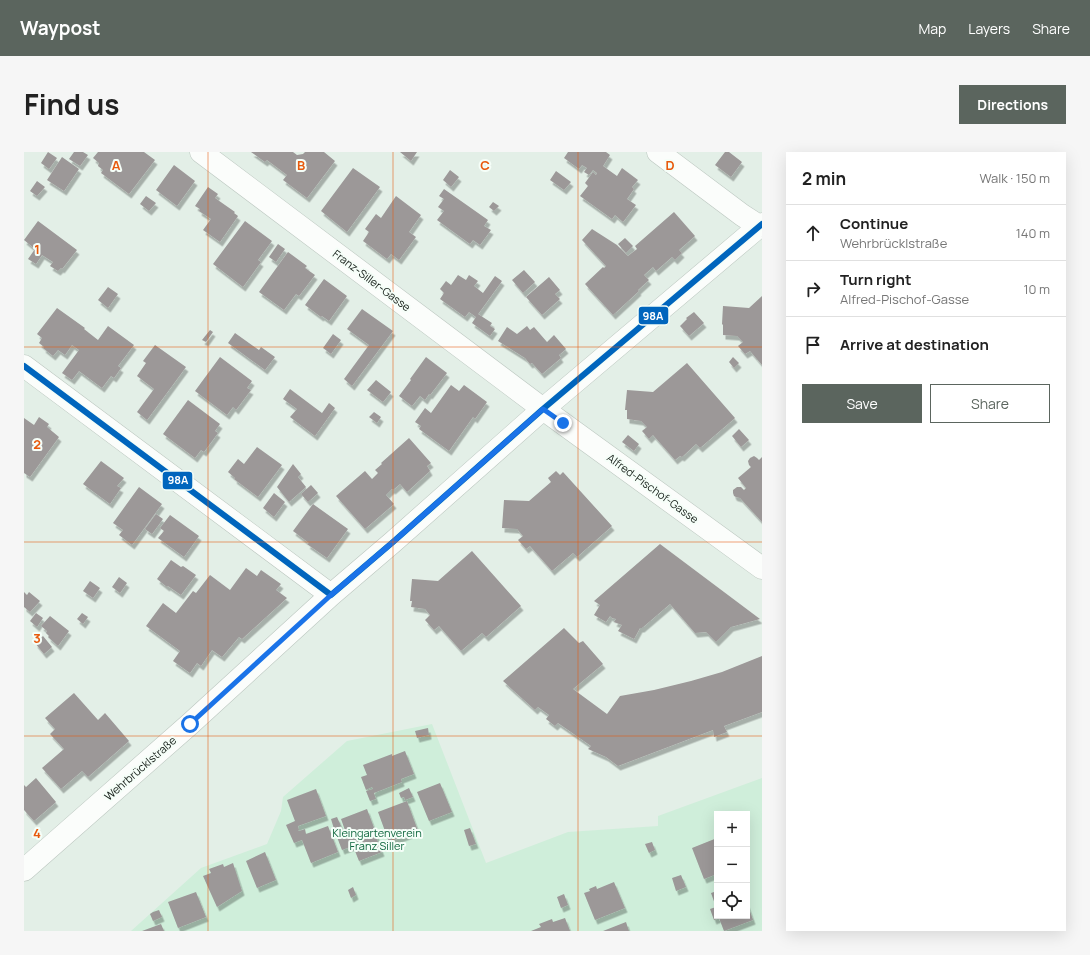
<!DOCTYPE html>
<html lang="en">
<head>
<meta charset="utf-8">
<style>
  body { margin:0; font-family:Manrope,sans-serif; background:#f6f6f6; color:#222 }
  .controls { position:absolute; right:12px; bottom:12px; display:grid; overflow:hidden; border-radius:0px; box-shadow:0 4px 16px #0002 }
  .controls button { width:36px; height:36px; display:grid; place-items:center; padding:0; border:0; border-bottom:1px solid #e0e0e0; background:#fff; color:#222; font:20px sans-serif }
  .stop { position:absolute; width:12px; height:12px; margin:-9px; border:3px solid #1a73e8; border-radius:50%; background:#fff }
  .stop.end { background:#1a73e8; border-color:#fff; box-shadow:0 1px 4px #0008 }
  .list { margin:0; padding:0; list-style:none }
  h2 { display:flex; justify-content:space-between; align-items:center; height:52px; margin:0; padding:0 16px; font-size:17px }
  h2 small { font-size:13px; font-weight:400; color:#767676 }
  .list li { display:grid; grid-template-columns:26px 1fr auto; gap:12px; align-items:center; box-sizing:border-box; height:56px; padding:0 16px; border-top:1px solid #e0e0e0 }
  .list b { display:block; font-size:15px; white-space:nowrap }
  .list p { margin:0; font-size:13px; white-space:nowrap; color:#767676 }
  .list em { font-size:13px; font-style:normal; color:#767676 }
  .actions { display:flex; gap:8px; padding:12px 16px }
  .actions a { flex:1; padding:9px 0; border:1px solid #5b655e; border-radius:0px; text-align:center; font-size:14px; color:#5b655e }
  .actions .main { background:#5b655e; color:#fff }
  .icon { flex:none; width:22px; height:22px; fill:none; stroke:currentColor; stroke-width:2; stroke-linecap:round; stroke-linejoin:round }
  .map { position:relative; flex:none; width:738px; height:779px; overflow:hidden; border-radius:0px }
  header { display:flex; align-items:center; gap:24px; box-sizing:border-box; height:56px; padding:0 20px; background:#5b655e; color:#fff }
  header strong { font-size:19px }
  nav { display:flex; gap:22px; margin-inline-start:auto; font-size:14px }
  .intro { display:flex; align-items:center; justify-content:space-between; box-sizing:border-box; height:96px; padding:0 24px }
  h1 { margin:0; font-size:28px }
  .button { padding:10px 18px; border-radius:0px; background:#5b655e; color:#fff; font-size:14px; font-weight:700 }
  main { display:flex; gap:24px; padding:0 24px }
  aside { flex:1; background:#fff; border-radius:0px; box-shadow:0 4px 16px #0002 }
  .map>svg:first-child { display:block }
  .green { fill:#cfeeda; fill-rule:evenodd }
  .building { fill:#9c9898; filter:url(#shadow) }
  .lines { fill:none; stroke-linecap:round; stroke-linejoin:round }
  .street-casing { stroke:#bbc6bf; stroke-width:23 }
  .street { stroke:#fbfdfb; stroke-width:22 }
  .bus-1-casing { stroke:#f5fef8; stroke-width:9 }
  .bus-1 { stroke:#0065bd; stroke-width:6 }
  .route { stroke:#1a73e8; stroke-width:5 }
  .grid { fill:none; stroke:#e8590c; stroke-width:1; stroke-opacity:0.55 }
  .labels { text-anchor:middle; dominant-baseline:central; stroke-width:4; stroke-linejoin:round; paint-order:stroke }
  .street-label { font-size:11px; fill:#121b15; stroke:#f5fef8 }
  .park-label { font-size:11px; fill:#10683f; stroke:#f5fef8 }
  .grid-label { font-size:13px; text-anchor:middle; font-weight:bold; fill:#e8590c; stroke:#f5fef8; stroke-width:4; stroke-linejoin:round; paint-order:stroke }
  .line-badge { stroke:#f5fef8; stroke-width:1.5 }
  .badge-label { font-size:11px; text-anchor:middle; font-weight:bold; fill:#fff }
</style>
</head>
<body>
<header>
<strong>Waypost</strong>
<nav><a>Map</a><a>Layers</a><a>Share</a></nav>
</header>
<div class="intro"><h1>Find us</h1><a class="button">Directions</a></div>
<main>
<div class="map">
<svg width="738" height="779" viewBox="0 0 738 779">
  <defs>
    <filter id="shadow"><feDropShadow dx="2.5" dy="4.5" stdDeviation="0" flood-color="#0004"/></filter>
  </defs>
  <rect width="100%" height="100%" fill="#e3efe7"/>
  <path class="green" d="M 408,572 L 462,711 L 544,680 L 634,674 L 634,664 L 738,626 L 738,779 L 107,779 L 177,716 L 243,692 L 257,659 L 259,645 L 323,589 ZM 693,662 L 723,662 L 723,764 L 693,764 Z"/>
  <path class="building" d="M 24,0 L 33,6 L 25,17 L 17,11 Z
    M 50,0 L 59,0 L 64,3 L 56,14 L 45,7 Z
    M 74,0 L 120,0 L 131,8 L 105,42 L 77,21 L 79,18 L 74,14 L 75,11 L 69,6 Z
    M 227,0 L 269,0 L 273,3 L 279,2 L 281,0 L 300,0 L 311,9 L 283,46 L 259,28 L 263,23 L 243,8 L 241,10 Z
    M 376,0 L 393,0 L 387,9 Z
    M 544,0 L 582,0 L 586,3 L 579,14 L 593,24 L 598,16 L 614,28 L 608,35 L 610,37 L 603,47 L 612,53 L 599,70 L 591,63 L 588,67 L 556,44 L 564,34 L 561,31 L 569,20 L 572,23 L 573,21 L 569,18 L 565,23 L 560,20 L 563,16 L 558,13 L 555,17 L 540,6 Z
    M 701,0 L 705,0 L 718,10 L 707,25 L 691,13 Z
    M 38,5 L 55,17 L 40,39 L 23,28 Z
    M 150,13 L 171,29 L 153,54 L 132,38 Z
    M 329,16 L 356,35 L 323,80 L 297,59 Z
    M 426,18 L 435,25 L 427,35 L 419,28 Z
    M 532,19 L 547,30 L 540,38 L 526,28 Z
    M 13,29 L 21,35 L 13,44 L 6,39 Z
    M 184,35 L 194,42 L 191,46 L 211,60 L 210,61 L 214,64 L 196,90 L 179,78 L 187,67 L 175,59 L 176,57 L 171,54 Z
    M 420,37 L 464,68 L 460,74 L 467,78 L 456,93 L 449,88 L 446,92 L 413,68 L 420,59 L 414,55 L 420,47 L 415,44 Z
    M 122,44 L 132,51 L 125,59 L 116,52 Z
    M 372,44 L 397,63 L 385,80 L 392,85 L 375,108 L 367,102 L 363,107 L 339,89 L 345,80 L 341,77 L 352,62 L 357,66 Z
    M 469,50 L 475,54 L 470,59 L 465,55 Z
    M 650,60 L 671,84 L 655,98 L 658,101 L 651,108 L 648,105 L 632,119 L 629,115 L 620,123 L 625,128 L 614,138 L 615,139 L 589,163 L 561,132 L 579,115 L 580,116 L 582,114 L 558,88 L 568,77 L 593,93 L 604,104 L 613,97 L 611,94 Z
    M 14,69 L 53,98 L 38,117 L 37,116 L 34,119 L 26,114 L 29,110 L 18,103 L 12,112 L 4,107 L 11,97 L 0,88 Z
    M 221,69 L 248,89 L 234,108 L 237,110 L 219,135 L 189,112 Z
    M 601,86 L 609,94 L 602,101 L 594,92 Z
    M 254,92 L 261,97 L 252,110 L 245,105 Z
    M 264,100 L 283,114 L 281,116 L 291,123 L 275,144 L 272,142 L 260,158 L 235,140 Z
    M 500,118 L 511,130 L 499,141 L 488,128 Z
    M 434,123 L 442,128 L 445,123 L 454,129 L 450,134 L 459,141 L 471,124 L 478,129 L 452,165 L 445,160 L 441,165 L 416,147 L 420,141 L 416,137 L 422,129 L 427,133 Z
    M 525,125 L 536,138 L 531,142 L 536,147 L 518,163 L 502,145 Z
    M 300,127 L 323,144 L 305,169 L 298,164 L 297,165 L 281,153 Z
    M 84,135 L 94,142 L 84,156 L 74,148 Z
    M 738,144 L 738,213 L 726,199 L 721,202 L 714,194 L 719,190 L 713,184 L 699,183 L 699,173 L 698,172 L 699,154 L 725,156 Z
    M 33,156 L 61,176 L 60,177 L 74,188 L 84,174 L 110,193 L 94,214 L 97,216 L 90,226 L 87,224 L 78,236 L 55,219 L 48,228 L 38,221 L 55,198 L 48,193 L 41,203 L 34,198 L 29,204 L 19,196 L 20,195 L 15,191 L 18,186 L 13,182 Z
    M 338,157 L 369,179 L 328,234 L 320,227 L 345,193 L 323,177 Z
    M 670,160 L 680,171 L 665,184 L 656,174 L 663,167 L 662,166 Z
    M 454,162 L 468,171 L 466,174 L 471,177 L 466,184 L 448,171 Z
    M 503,174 L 506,178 L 510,175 L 523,190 L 530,183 L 542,197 L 535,203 L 537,206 L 518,222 L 508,211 L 506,212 L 501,206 L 474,189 L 483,175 L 493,182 Z
    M 186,178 L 189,180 L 182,190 L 178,188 Z
    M 211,181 L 235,198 L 237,195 L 251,205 L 241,218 L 204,191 Z
    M 309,182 L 317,188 L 307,202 L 299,196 Z
    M 131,193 L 162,215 L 123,268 L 113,260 L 130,237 L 113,224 L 122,211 L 119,209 Z
    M 196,205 L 228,229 L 223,236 L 227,238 L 212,258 L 209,255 L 203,263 L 171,239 Z
    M 402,205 L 423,221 L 406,243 L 405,242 L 401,248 L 396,244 L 388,254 L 375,244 L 387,228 L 386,227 Z
    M 709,205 L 715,211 L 710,216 L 705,210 Z
    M 663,211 L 711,266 L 676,296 L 672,292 L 658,305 L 656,304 L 651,308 L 629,283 L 625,287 L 618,279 L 623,275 L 617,269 L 603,267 L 603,258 L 601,258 L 603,238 L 629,240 Z
    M 352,228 L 367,240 L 359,250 L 343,238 Z
    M 427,233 L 435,239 L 440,233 L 463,250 L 451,267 L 449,265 L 425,299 L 395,277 L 397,274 L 391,270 L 401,256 L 407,261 Z
    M 266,237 L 298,261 L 305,251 L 311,256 L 291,284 L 266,265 L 273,257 L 259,247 Z
    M 164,248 L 196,272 L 191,279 L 194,281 L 180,300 L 177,298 L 171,306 L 139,282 Z
    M 350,260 L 357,265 L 353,271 L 345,265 Z
    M 15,265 L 25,272 L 23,275 L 35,285 L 6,325 L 0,321 L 0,266 L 10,273 Z
    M 715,277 L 725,288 L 717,295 L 708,284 Z
    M 604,283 L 615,292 L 610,299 L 598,290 Z
    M 385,286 L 407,311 L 403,314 L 406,319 L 383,340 L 376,332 L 369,338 L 368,337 L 362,343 L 370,352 L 341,377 L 312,344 L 341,319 L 348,327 L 354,321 L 351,318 L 358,312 L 357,311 Z
    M 233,295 L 258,313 L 234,345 L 210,327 L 211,326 L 204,320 L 214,307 L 220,312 Z
    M 730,304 L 733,306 L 735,308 L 738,305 L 738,370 L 716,346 L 712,345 L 710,344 L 709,341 L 709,338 L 713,335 L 717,335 L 720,338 L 722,336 L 714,326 L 727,315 L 725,313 L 724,309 L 726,306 Z
    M 77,309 L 100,326 L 93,334 L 97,336 L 86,352 L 59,332 Z
    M 269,312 L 277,322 L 274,325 L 282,335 L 265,350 L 253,335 Z
    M 532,319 L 536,323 L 539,320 L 588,374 L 553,405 L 549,401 L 528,419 L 506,394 L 502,397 L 494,388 L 499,384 L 493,377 L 478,376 L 480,348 L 505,349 L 527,330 L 524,326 Z
    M 287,333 L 294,341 L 284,350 L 277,342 Z
    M 115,335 L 138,352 L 108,393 L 95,383 L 99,378 L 89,371 Z
    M 250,341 L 261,350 L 250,365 L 239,356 Z
    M 289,352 L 324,377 L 303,406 L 283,392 L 285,391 L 269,379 Z
    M 132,362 L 139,367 L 128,382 L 121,377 Z
    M 146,363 L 175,384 L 160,405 L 134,386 L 140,379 L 136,376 Z
    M 636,392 L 736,467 L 707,475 L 692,490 L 682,480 L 671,481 L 646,452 L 618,476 L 616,476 L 610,487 L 594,479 L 598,473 L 590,470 L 592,467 L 588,466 L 586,464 L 582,470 L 570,463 L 576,453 L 570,449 Z
    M 448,399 L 497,454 L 462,485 L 458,481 L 437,499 L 415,474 L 410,478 L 401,468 L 406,463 L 401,457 L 387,455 L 388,449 L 386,449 L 388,427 L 414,429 Z
    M 147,408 L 157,415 L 159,414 L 172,423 L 157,443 L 144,434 L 143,435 L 133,427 Z
    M 222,416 L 233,424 L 237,418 L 257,432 L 252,438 L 263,446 L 218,487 L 215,485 L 198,505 L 188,498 L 177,514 L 173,511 L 166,521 L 149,509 L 156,499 L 122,474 L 139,451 L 152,461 L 169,439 L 172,441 L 186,423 L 206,438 Z
    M 95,425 L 103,431 L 96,441 L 88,435 Z
    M 66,429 L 76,436 L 69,446 L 59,439 Z
    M 0,440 L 3,443 L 5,440 L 16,449 L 6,460 L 0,455 Z
    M 12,461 L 19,466 L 13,475 L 6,469 Z
    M 58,461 L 64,465 L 59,472 L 53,467 Z
    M 26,464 L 45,479 L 34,494 L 24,485 L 25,484 L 22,481 L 23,479 L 17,474 Z
    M 540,476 L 555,491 L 559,489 L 579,512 L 549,537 L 583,562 L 596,544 L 630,538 L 667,529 L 698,520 L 738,504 L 738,560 L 700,574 L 703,580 L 690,585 L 689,578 L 594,614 L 582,605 L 564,597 L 567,594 L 534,571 L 531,574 L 522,567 L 525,563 L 514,555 L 511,558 L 479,529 Z
    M 19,484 L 28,495 L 20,502 L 11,491 Z
    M 50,541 L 74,568 L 81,561 L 105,589 L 64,625 L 58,619 L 37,637 L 18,616 L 40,597 L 26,582 L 31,577 L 21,566 Z
    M 404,576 L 405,583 L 393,586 L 391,579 Z
    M 381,599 L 390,622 L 377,627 L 378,630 L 350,641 L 352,647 L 346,649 L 342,639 L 349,637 L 348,635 L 342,638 L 337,625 L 343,623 L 339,613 L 368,602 L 368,604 Z
    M 12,626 L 32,650 L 10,669 L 0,658 L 0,633 L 2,635 Z
    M 416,631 L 428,660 L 405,669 L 393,640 Z
    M 385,636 L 389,645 L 381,648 L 380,645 L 377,646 L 375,641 Z
    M 292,637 L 302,664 L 274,674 L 275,678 L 274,679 L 275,679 L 281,677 L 282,682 L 304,674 L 314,700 L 287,711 L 278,688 L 270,691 L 262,673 L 271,669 L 263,648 Z
    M 383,649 L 394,679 L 365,690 L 354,660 Z
    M 343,657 L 353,684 L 352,685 L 358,700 L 335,709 L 329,694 L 318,698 L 313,685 L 322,681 L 317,667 Z
    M 313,665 L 317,674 L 310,677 L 307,667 Z
    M 446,676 L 452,692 L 445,694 L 440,678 Z
    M 693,686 L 693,722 L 680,727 L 668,696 Z
    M 628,690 L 631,698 L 625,701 L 621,692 Z
    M 241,700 L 252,728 L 233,736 L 222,709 Z
    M 209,711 L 218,739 L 193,755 L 179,724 L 187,721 L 185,717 L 199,712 L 200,715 Z
    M 657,723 L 662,735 L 652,739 L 648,726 Z
    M 590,730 L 601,756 L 571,768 L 560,741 L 566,739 L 565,737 L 572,734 L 573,737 Z
    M 329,735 L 332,743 L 327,746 L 324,738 Z
    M 693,739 L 693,764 L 723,764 L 723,751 L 729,768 L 700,779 L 695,766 L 690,768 L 686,757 L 692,755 L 687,741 Z
    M 172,740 L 182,765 L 154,776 L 144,750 Z
    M 540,742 L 544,753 L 537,756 L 533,745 Z
    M 135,758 L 138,765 L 129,769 L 126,762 L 129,760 Z
    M 541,766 L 546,779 L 507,779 L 517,775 L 515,772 L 528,767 L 529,770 Z
    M 602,770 L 605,779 L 579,779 Z
    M 137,772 L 140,779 L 118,779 Z"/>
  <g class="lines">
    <defs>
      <path id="street" d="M 177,0 L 519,257 L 738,416
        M 634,0 L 718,63 L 735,74
        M 0,214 L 307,443
        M 0,718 L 166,572 L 307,443 L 369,390 L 519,257 L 738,72"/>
    </defs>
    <use href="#street" class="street-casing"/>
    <use href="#street" class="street"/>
    <defs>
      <path id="bus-1" d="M 0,214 L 307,443
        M 307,443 L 369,390 L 519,257 L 738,72"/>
    </defs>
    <use href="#bus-1" class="bus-1-casing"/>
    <use href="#bus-1" class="bus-1"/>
  </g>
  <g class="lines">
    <path class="route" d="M 166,572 L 307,443 L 369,390 L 519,257 L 539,271"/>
  </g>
  <path class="grid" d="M 184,0 L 184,779M 369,0 L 369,779M 554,0 L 554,779M 0,195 L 738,195M 0,390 L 738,390M 0,584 L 738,584"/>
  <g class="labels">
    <g class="street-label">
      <text transform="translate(348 128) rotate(37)">Franz-Siller-Gasse</text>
      <text transform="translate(629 336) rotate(36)">Alfred-Pischof-Gasse</text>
      <text transform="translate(116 616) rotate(-41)">Wehrbrücklstraße</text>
    </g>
    <g class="park-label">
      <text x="353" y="680">Kleingartenverein<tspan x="353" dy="13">Franz Siller</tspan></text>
    </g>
  </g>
  <g class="grid-label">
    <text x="92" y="18">A</text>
    <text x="277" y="18">B</text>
    <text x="461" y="18">C</text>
    <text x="646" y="18">D</text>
    <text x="13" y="102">1</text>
    <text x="13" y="297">2</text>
    <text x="13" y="491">3</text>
    <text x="13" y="686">4</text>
  </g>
  <g class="line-badge">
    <rect x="614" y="154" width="31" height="19" rx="4" fill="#0065bd"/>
    <rect x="138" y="319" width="31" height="19" rx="4" fill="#0065bd"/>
  </g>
  <g class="badge-label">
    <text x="629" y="168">98A</text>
    <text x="154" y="332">98A</text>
  </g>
</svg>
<div class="controls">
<button>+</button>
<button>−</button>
<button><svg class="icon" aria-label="locate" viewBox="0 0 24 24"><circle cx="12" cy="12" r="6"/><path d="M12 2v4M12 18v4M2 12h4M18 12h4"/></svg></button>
</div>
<div class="stop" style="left:166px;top:572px"></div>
<div class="stop end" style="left:539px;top:271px"></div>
</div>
<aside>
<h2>2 min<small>Walk · 150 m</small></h2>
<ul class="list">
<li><svg class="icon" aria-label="ahead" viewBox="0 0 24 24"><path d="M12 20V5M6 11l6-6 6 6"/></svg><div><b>Continue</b><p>Wehrbrücklstraße</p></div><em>140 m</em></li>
<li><svg class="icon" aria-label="right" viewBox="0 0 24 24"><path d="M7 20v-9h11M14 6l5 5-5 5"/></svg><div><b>Turn right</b><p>Alfred-Pischof-Gasse</p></div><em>10 m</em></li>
<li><svg class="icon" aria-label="arrive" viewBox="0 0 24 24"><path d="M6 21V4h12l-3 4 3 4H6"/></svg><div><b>Arrive at destination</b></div></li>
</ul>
<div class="actions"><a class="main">Save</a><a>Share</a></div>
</aside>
</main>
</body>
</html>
